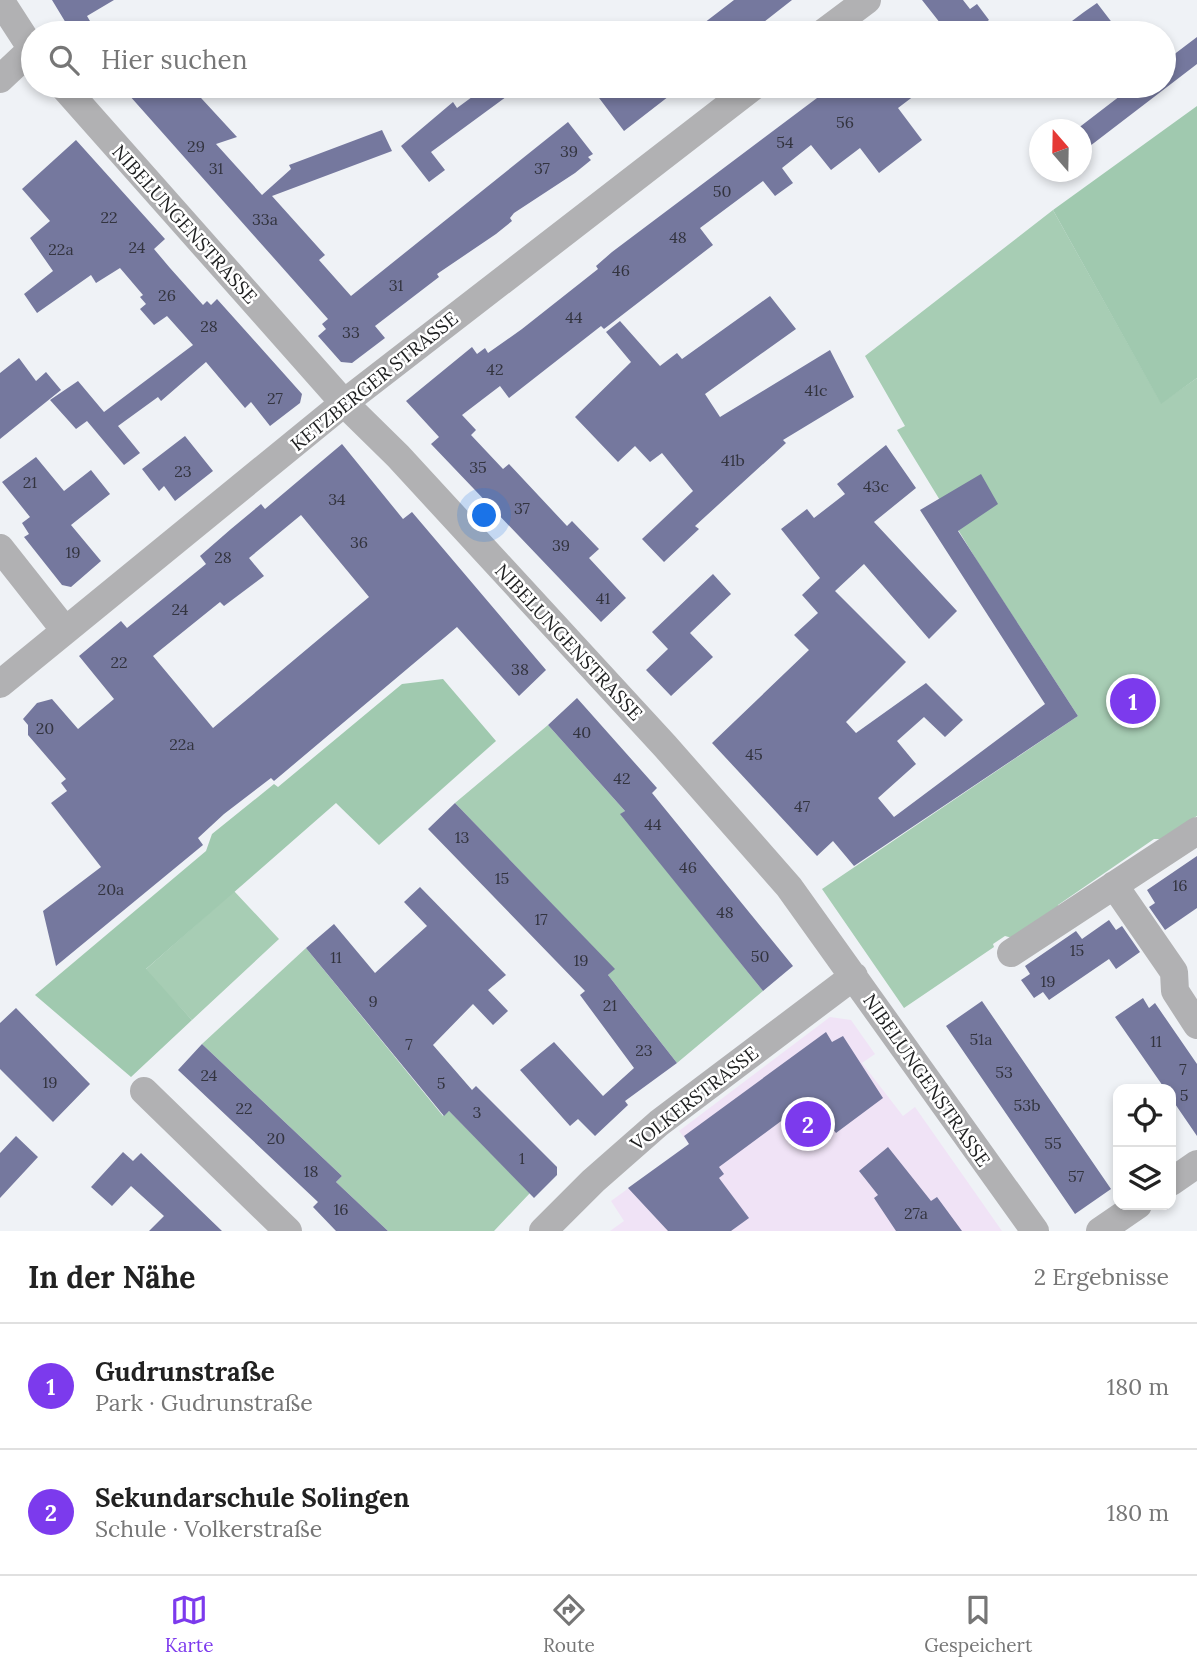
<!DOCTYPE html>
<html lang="de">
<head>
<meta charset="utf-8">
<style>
  body { margin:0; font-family:Lora,serif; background:#f6f6f6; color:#222 }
  .controls { position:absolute; right:21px; bottom:21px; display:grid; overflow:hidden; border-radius:14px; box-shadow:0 4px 10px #0003 }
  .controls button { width:63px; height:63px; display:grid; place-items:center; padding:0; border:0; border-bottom:2px solid #e0e0e0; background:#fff; color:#222; font:35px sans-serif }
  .compass { position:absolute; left:1029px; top:119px; width:63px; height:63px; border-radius:50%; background:#fff; box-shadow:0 4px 10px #0003; rotate:340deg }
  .you { position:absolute; left:485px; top:516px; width:24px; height:24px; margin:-18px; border:5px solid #fff; border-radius:50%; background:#1a73e8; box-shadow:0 0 0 10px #1a73e833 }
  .badge { display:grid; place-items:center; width:46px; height:46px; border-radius:50%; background:#7c3aed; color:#fff; font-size:23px; font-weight:700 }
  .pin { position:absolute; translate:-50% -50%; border:4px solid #fff; box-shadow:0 2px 7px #0006 }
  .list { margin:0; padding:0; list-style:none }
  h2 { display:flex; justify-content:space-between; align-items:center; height:91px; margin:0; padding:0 28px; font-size:30px }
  h2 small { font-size:23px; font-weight:400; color:#767676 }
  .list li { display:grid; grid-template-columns:46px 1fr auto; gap:21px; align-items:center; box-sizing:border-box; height:126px; padding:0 28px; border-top:2px solid #e0e0e0 }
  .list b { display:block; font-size:26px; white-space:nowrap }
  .list p { margin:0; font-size:23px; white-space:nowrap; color:#767676 }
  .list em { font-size:23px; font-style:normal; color:#767676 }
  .icon { flex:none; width:38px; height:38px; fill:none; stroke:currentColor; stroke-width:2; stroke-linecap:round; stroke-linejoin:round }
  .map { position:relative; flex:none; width:1197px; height:1231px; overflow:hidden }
  .search { position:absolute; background:#fff; box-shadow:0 4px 10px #0003; left:21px; right:21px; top:21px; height:77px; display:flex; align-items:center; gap:18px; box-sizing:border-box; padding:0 24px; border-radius:38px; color:#767676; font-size:26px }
  .sheet { height:343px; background:#fff }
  nav { display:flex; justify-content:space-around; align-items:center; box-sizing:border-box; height:98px; border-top:2px solid #e0e0e0; background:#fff; font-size:19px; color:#767676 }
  nav a { display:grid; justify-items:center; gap:4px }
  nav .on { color:#7c3aed }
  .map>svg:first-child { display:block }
  .education { fill:#f0e3f6 }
  .green { fill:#a7cdb4 }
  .forest { fill:#a0c9af }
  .building { fill:#75789e; fill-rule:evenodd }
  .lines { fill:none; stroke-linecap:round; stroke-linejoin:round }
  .street { stroke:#b1b1b3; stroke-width:28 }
  .labels { text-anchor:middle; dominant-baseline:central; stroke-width:5; stroke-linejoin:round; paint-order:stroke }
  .number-label { font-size:16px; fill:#33343f }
  .street-label { font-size:19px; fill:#1d1e1f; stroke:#fff }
</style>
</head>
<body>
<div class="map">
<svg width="1197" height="1231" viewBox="0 0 1197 1231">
  <rect width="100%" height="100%" fill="#eff2f6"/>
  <path class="education" d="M 830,1017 L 851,1020 L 875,1054 L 862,1063 L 903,1116 L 915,1107 L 1002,1231 L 610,1231 L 624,1221 L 611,1201 L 681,1150 L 685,1155 L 693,1149 L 679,1131 Z"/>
  <path class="green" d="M 1053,210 L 1161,403 L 1197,378 L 1197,816 L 1163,839 L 1154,839 L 1058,905 L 1057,915 L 1020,940 L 1005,936 L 993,944 L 994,947 L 904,1008 L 822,889 L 1078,716 L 979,564 L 897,430 L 905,426 L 865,356 Z
    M 548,725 L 625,811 L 621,814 L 763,991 L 677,1063 L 608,975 L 614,969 L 455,803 Z
    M 234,891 L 279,939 L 192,1020 L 145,970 Z
    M 306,948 L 443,1116 L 449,1111 L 530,1193 L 494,1231 L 388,1231 L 336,1182 L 342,1176 L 202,1044 Z"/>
  <path class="forest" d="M 1197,106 L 1197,378 L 1161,404 L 1053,210 Z
    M 443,679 L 496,741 L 379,845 L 336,803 L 146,969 L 192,1020 L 131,1077 L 35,995 L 206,851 L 212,834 L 274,784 L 278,787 L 402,684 Z"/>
  <path class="building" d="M 52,0 L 114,0 L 87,16 L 97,33 L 72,33 Z
    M 734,0 L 792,0 L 750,33 L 691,33 Z
    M 922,0 L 963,0 L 970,9 L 977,4 L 989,20 L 972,33 L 948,33 Z
    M 1097,3 L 1120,33 L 1056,33 L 1084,12 Z
    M 1197,37 L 1197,64 L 1090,146 L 1082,130 L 1077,129 L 1133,86 L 1164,86 L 1164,62 Z
    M 121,86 L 190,86 L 237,137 L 216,144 L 262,195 L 291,169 L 289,165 L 382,130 L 392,151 L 272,196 L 325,255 L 319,260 L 351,296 L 568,122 L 593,154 L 588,157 L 591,160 L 575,173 L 514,213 L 510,218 L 512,221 L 496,234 L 437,274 L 439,277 L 375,326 L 385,338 L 352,363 L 341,362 L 318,336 L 326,329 L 322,324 L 328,319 Z
    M 487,86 L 521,86 L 431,152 L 445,170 L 429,182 L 401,146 L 453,102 L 457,108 Z
    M 590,86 L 682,86 L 624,131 Z
    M 833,86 L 927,86 L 898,108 L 922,140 L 879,173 L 860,148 L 831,170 L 811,145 L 782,168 L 793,183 L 775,196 L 763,181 L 700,228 L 713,245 L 604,329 L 601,326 L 509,398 L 500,386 L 462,415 L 476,430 L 471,435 L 503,469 L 509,464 L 567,526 L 572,521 L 599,549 L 589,558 L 626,598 L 601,622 L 431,444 L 439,437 L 406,401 L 472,347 L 477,354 L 485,348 L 488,353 L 522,329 L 598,269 L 596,266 L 612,252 Z
    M 76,140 L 165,239 L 154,249 L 170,268 L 203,305 L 207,301 L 211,305 L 217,299 L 302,394 L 300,403 L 270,426 L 251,402 L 245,408 L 206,362 L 161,401 L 158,397 L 118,426 L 140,453 L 124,465 L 87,421 L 76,429 L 50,400 L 78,381 L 104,412 L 193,345 L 167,316 L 154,325 L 140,309 L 146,304 L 140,297 L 143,295 L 120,268 L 96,283 L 91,275 L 37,313 L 24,294 L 53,271 L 30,238 L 50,221 L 22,189 Z
    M 770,296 L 796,329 L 705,394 L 720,417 L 830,350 L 854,397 L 783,440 L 786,443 L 695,526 L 699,529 L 664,562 L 642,539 L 693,491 L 662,453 L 650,462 L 635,446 L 618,462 L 575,417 L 631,362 L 606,332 L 620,321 L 660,366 L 677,353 L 682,359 Z
    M 19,358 L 36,381 L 46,372 L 61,390 L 0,439 L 0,373 Z
    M 185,436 L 213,471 L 175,501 L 164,486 L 159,491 L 142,469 Z
    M 342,444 L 403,519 L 412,512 L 546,670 L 519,696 L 457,627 L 274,781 L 271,778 L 224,814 L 198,838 L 203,845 L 56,966 L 43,911 L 101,867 L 51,803 L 67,791 L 61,783 L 66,779 L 28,735 L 28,725 L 23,719 L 37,703 L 52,699 L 78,729 L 114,699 L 79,656 L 121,621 L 127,628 L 206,564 L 200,556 L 231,529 L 261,504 L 265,509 ZM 301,515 L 369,597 L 213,728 L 153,656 L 220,602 L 224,606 L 264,576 L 249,558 Z
    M 886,445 L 916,488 L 874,522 L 957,611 L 929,639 L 864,564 L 835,591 L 906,662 L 846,722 L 856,733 L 926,683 L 963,720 L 945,737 L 924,717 L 897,741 L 916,764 L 878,798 L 894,817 L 1045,704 L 920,510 L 981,474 L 998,504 L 958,531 L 1078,716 L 854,866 L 833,841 L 817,856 L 712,743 L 809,650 L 794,635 L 818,613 L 802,595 L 820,578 L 781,529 L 807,509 L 814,518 L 845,494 L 837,484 Z
    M 36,457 L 64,491 L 91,470 L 110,494 L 71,525 L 101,561 L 71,587 L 62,585 L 24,537 L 29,534 L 22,523 L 30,517 L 2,482 Z
    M 713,574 L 731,594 L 690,633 L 713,657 L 671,696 L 646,670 L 668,649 L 652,632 Z
    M 577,698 L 657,788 L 652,793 L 793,966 L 763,991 L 620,814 L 625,811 L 548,725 Z
    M 455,803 L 615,969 L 608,975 L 677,1063 L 625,1101 L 628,1105 L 595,1136 L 578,1119 L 570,1126 L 520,1070 L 554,1042 L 603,1096 L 634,1068 L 580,995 L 585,991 L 428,829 Z
    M 1197,856 L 1197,908 L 1165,930 L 1149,907 L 1155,903 L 1147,890 Z
    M 420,887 L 506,975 L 488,990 L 508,1011 L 493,1025 L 473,1004 L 433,1045 L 472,1090 L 476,1086 L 557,1167 L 557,1175 L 534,1198 L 449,1111 L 444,1116 L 306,948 L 334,924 L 375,973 L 427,926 L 404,902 Z
    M 1109,920 L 1116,930 L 1122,926 L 1140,952 L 1116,969 L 1109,959 L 1049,1000 L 1043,992 L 1034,998 L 1021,980 L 1030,974 L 1025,966 L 1076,931 L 1082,939 Z
    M 1143,998 L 1149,1008 L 1155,1003 L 1197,1064 L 1197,1136 L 1171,1098 L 1171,1089 L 1165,1089 L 1115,1017 Z
    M 982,1001 L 1111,1189 L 1075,1214 L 946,1026 Z
    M 16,1008 L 90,1084 L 53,1122 L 0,1069 L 0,1023 Z
    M 826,1032 L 832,1042 L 843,1036 L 883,1098 L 836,1133 L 822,1114 L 792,1113 L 719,1167 L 724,1174 L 719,1178 L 749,1218 L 731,1231 L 668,1231 L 628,1188 L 689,1144 L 684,1136 Z
    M 202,1044 L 342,1176 L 336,1182 L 388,1231 L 336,1231 L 313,1207 L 318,1202 L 178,1070 Z
    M 16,1136 L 38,1157 L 0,1198 L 0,1153 Z
    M 888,1147 L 931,1201 L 937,1197 L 962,1231 L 896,1231 L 874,1198 L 878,1195 L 859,1171 Z
    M 123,1152 L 133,1161 L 141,1153 L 222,1231 L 149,1231 L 164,1216 L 131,1186 L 112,1206 L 91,1187 Z"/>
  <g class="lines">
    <path class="street" d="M 0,0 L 33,51
      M 823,33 L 867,0
      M 0,79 L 32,49
      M 63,86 L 344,403 L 398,456 L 665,746 L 789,887 L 1035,1231
      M 0,548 L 64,629
      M 0,684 L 344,403 L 754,86
      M 1114,885 L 1174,972 L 1175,991 L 1197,1025
      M 1011,953 L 1197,831
      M 144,1091 L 288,1231
      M 1171,1182 L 1197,1164
      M 543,1231 L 593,1181 L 659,1123 L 854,976
      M 1100,1231 L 1138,1205"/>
  </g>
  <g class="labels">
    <g class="number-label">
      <text x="845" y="122">56</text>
      <text x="785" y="142">54</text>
      <text x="196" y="146">29</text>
      <text x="569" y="151">39</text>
      <text x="216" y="168">31</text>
      <text x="542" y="168">37</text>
      <text x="722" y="191">50</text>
      <text x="109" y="217">22</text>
      <text x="265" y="219">33a</text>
      <text x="678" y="237">48</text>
      <text x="137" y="247">24</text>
      <text x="61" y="249">22a</text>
      <text x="621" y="270">46</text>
      <text x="396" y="285">31</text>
      <text x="167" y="295">26</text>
      <text x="574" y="317">44</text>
      <text x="209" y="326">28</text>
      <text x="351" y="332">33</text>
      <text x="495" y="369">42</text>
      <text x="816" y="390">41c</text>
      <text x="275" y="398">27</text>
      <text x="733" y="460">41b</text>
      <text x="478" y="467">35</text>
      <text x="183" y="471">23</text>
      <text x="30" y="482">21</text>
      <text x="876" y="486">43c</text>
      <text x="337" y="499">34</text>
      <text x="522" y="508">37</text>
      <text x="359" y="542">36</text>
      <text x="561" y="545">39</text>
      <text x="73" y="552">19</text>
      <text x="223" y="557">28</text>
      <text x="603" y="598">41</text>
      <text x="180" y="609">24</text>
      <text x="119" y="662">22</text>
      <text x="520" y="669">38</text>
      <text x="45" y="728">20</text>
      <text x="582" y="732">40</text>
      <text x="182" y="744">22a</text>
      <text x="754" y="754">45</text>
      <text x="622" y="778">42</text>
      <text x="802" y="806">47</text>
      <text x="653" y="824">44</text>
      <text x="462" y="837">13</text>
      <text x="688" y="867">46</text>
      <text x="502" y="878">15</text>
      <text x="1180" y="885">16</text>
      <text x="111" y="889">20a</text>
      <text x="725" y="912">48</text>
      <text x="541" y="919">17</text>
      <text x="1077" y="950">15</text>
      <text x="760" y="956">50</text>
      <text x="336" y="957">11</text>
      <text x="581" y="960">19</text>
      <text x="1048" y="981">19</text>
      <text x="373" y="1001">9</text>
      <text x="610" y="1005">21</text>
      <text x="981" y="1039">51a</text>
      <text x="1156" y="1041">11</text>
      <text x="409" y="1044">7</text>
      <text x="644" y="1050">23</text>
      <text x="1183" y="1069">7</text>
      <text x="1004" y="1072">53</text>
      <text x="209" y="1075">24</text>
      <text x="50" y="1082">19</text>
      <text x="441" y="1083">5</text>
      <text x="1184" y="1095">5</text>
      <text x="1027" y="1105">53b</text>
      <text x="244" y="1108">22</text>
      <text x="477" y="1112">3</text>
      <text x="276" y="1138">20</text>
      <text x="1053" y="1143">55</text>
      <text x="522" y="1158">1</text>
      <text x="311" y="1171">18</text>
      <text x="1076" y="1176">57</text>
      <text x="341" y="1209">16</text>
      <text x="916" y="1213">27a</text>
    </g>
    <g class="street-label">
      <text transform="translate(185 224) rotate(48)">NIBELUNGENSTRASSE</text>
      <text transform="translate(374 381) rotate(-39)">KETZBERGER STRASSE</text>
      <text transform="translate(569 642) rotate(47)">NIBELUNGENSTRASSE</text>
      <text transform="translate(927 1080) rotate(55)">NIBELUNGENSTRASSE</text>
      <text transform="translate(694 1098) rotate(-38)">VOLKERSTRASSE</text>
    </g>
  </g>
</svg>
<div class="controls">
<button><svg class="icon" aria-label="locate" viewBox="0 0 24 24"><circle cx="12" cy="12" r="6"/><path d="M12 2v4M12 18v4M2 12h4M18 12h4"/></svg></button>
<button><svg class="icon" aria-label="layers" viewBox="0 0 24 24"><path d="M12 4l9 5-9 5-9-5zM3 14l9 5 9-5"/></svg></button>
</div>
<svg class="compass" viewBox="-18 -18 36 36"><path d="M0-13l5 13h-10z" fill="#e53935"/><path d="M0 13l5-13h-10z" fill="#767676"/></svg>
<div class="you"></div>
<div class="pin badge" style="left:1133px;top:701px">1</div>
<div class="pin badge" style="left:808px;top:1124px">2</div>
<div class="search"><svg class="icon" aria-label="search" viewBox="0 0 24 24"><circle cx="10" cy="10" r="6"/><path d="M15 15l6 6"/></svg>Hier suchen</div>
</div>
<section class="sheet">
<h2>In der Nähe<small>2 Ergebnisse</small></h2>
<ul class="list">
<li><span class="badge">1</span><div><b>Gudrunstraße</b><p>Park · Gudrunstraße</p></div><em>180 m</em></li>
<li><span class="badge">2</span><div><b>Sekundarschule Solingen</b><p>Schule · Volkerstraße</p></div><em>180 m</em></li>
</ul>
</section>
<nav>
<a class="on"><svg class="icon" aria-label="map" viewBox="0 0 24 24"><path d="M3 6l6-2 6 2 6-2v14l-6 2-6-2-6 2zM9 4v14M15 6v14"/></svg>Karte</a>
<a><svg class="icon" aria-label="directions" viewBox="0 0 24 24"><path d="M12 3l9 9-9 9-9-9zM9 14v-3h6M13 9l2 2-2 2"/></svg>Route</a>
<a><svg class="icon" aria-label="saved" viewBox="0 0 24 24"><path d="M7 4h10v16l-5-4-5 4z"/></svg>Gespeichert</a>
</nav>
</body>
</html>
